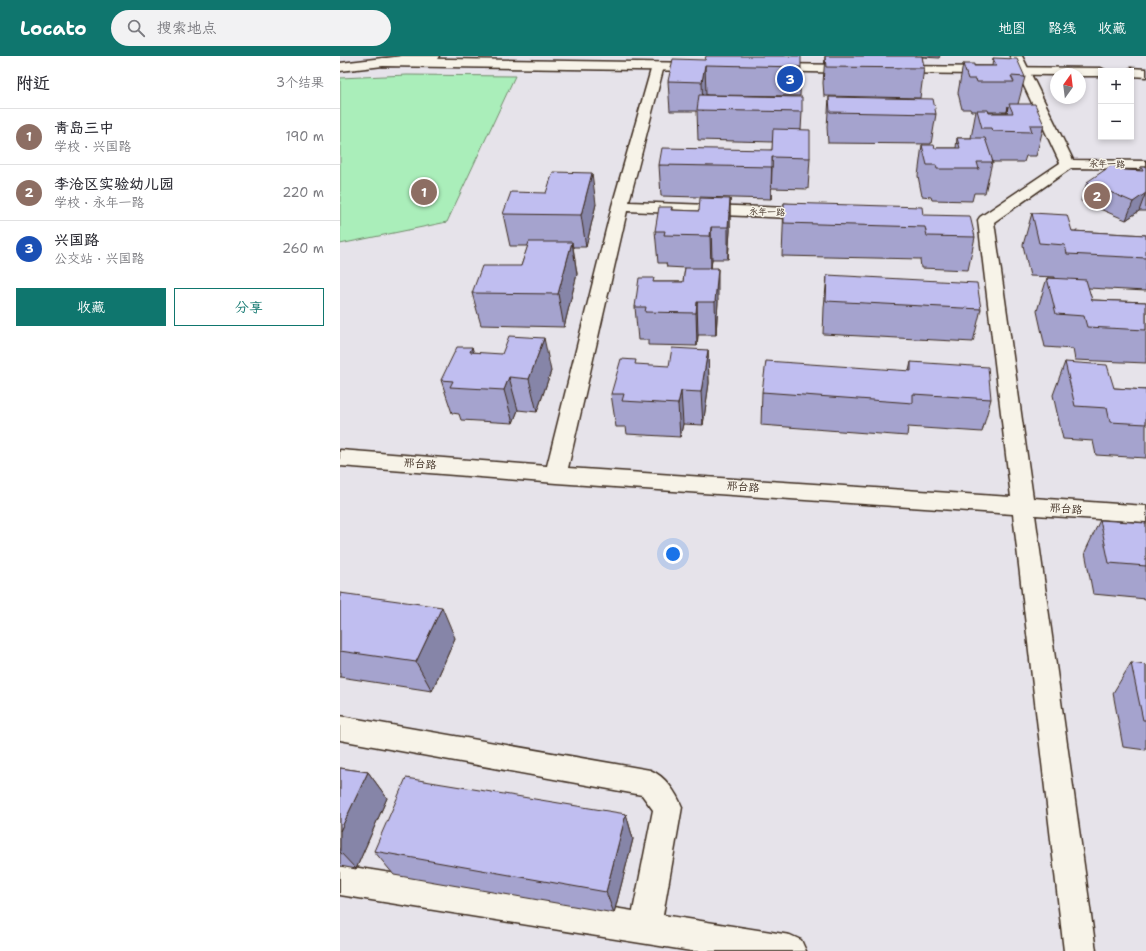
<!DOCTYPE html>
<html lang="zh">
<head>
<meta charset="utf-8">
<style>
  body { margin:0; font-family:"Shantell Sans","LXGW WenKai TC",sans-serif; background:#f2f2f3; color:#2b2b33 }
  .controls { position:absolute; right:12px; top:12px; display:grid; overflow:hidden; border-radius:0px; box-shadow:0 2px 6px #0003 }
  .controls button { width:36px; height:36px; display:grid; place-items:center; padding:0; border:0; border-bottom:1px solid #e1e1e2; background:#fff; color:#2b2b33; font:20px sans-serif }
  .compass { position:absolute; left:710px; top:12px; width:36px; height:36px; border-radius:50%; background:#fff; box-shadow:0 2px 6px #0003; rotate:14deg }
  .you { position:absolute; left:333px; top:498px; width:14px; height:14px; margin:-10px; border:3px solid #fff; border-radius:50%; background:#1a73e8; box-shadow:0 0 0 6px #1a73e833 }
  .badge { display:grid; place-items:center; width:26px; height:26px; border-radius:50%; background:#0f766e; color:#fff; font-size:13px; font-weight:700 }
  .pin { position:absolute; translate:-50% -50%; border:2px solid #fff; box-shadow:0 1px 4px #0006 }
  .list { margin:0; padding:0; list-style:none }
  h2 { display:flex; justify-content:space-between; align-items:center; height:52px; margin:0; padding:0 16px; font-size:17px }
  h2 small { font-size:13px; font-weight:400; color:#7c7c81 }
  .list li { display:grid; grid-template-columns:26px 1fr auto; gap:12px; align-items:center; box-sizing:border-box; height:56px; padding:0 16px; border-top:1px solid #e1e1e2 }
  .list b { display:block; font-size:15px; white-space:nowrap }
  .list p { margin:0; font-size:13px; white-space:nowrap; color:#7c7c81 }
  .list em { font-size:13px; font-style:normal; color:#7c7c81 }
  .actions { display:flex; gap:8px; padding:12px 16px }
  .actions a { flex:1; padding:9px 0; border:1px solid #0f766e; border-radius:0px; text-align:center; font-size:14px; color:#0f766e }
  .actions .main { background:#0f766e; color:#fff }
  .icon { flex:none; width:22px; height:22px; fill:none; stroke:currentColor; stroke-width:2; stroke-linecap:round; stroke-linejoin:round }
  .map { position:relative; flex:none; width:806px; height:895px; overflow:hidden }
  header { display:flex; align-items:center; gap:24px; box-sizing:border-box; height:56px; padding:0 20px; background:#0f766e; color:#fff }
  header strong { font-size:19px }
  nav { display:flex; gap:22px; margin-inline-start:auto; font-size:14px }
  .search { width:280px; height:36px; background:#f2f2f3; display:flex; align-items:center; gap:10px; box-sizing:border-box; padding:0 14px; border-radius:22px; color:#7c7c81; font-size:15px }
  main { display:flex }
  aside { flex:1; background:#fff }
  .map>svg:first-child { display:block }
  .green { fill:#aaeeba; stroke:#728c6c }
  .lines { fill:none; stroke-linecap:round; stroke-linejoin:round }
  .minor-casing { stroke:#3b2a1e; stroke-width:3 }
  .tertiary-casing { stroke:#3b2a1e; stroke-width:3 }
  .minor { fill:#f7f3e8; fill-rule:evenodd }
  .tertiary { fill:#f7f3e8; fill-rule:evenodd }
  .wall { fill:#a5a3ce; stroke:#3b2a1e; fill-rule:evenodd }
  .shaded-wall { fill:#8685a8; stroke:#3b2a1e }
  .building { fill:#c0bef0; stroke:#3b2a1e }
  .labels { text-anchor:middle; dominant-baseline:central; stroke-width:3; stroke-linejoin:round; paint-order:stroke }
  .far-street-label { font-size:9px; fill:#3b2a1e; stroke:#f7f3e8 }
  .street-label { font-size:11px; fill:#3b2a1e; stroke:#f7f3e8 }
</style>
</head>
<body>
<header>
<strong>Locato</strong>
<div class="search"><svg class="icon" aria-label="search" viewBox="0 0 24 24"><circle cx="10" cy="10" r="6"/><path d="M15 15l6 6"/></svg>搜索地点</div>
<nav><a>地图</a><a>路线</a><a>收藏</a></nav>
</header>
<main>
<aside>
<h2>附近<small>3个结果</small></h2>
<ul class="list">
<li><span class="badge" style="background:#8d6e63">1</span><div><b>青岛三中</b><p>学校 · 兴国路</p></div><em>190 m</em></li>
<li><span class="badge" style="background:#8d6e63">2</span><div><b>李沧区实验幼儿园</b><p>学校 · 永年一路</p></div><em>220 m</em></li>
<li><span class="badge" style="background:#1a4fb4">3</span><div><b>兴国路</b><p>公交站 · 兴国路</p></div><em>260 m</em></li>
</ul>
<div class="actions"><a class="main">收藏</a><a>分享</a></div>
</aside>
<div class="map">
<svg width="806" height="895" viewBox="0 0 806 895">
  <rect width="100%" height="100%" fill="#e6e3ea"/>
  <filter id="ink" filterUnits="userSpaceOnUse"><feTurbulence type="fractalNoise" baseFrequency=".025" numOctaves="2"/><feDisplacementMap in="SourceGraphic" scale="8" xChannelSelector="R" yChannelSelector="G"/><feConvolveMatrix kernelMatrix="1 2 1 2 8 2 1 2 1" color-interpolation-filters="sRGB"/></filter>
  <g filter="url(#ink)">
    <path class="green" d="M 67,19 L 175,20 L 107,166 L 0,188 L 0,22 Z"/>
    <g class="lines">
      <defs>
        <path id="minor" d="M 62,0 L 99,0 L 97,3 L 93,4 L 43,10 L 39,9 L 37,6 L 39,3 Z
          M 670,0 L 682,0 L 733,104 L 806,105 L 806,113 L 731,112 L 654,166 L 693,442 L 806,450 L 806,466 L 695,459 L 756,895 L 724,895 L 673,458 L 216,427 L 0,410 L 0,394 L 207,410 L 272,150 L 312,10 L 314,7 L 322,7 L 324,10 L 289,146 L 473,153 L 479,155 L 481,158 L 479,161 L 473,163 L 287,155 L 228,412 L 671,441 L 638,164 L 640,161 L 720,107 Z
          M 0,660 L 310,714 C 325,720 336,736 342,751 L 323,859 L 450,879 L 461,884 L 466,895 L 351,895 L 0,839 L 0,809 L 293,855 L 313,754 L 302,739 L 0,684 Z"/>
        <path id="tertiary" d="M 43,2 L 362,7 L 366,8 L 368,11 L 366,14 L 362,15 L 43,10 L 0,15 L 0,7 Z
          M 430,8 L 514,9 L 518,10 L 520,13 L 518,16 L 514,17 L 426,15 L 424,12 L 426,9 Z
          M 554,10 L 761,12 L 767,15 L 761,15 L 761,20 L 740,20 L 740,18 L 716,18 L 716,19 L 550,17 L 548,14 L 550,11 Z
          M 791,12 L 806,13 L 806,21 L 791,20 L 791,15 L 785,15 Z"/>
      </defs>
      <use href="#minor" class="minor-casing"/>
      <use href="#tertiary" class="tertiary-casing"/>
      <use href="#minor" class="minor"/>
      <use href="#tertiary" class="tertiary"/>
    </g>
    <path class="wall" d="M 485,0 L 600,0 L 599,2 L 582,1 L 584,12 L 580,42 L 484,40 L 483,27 Z
      M 653,2 L 685,21 L 678,48 L 704,69 L 696,100 L 686,100 L 684,106 L 652,106 L 645,137 L 634,137 L 632,145 L 592,144 L 591,141 L 582,140 L 578,120 L 582,89 L 595,92 L 616,92 L 617,82 L 631,82 L 636,55 L 631,55 L 630,53 L 622,53 L 618,37 L 623,8 L 634,10 L 652,10 ZM 668,50 L 667,57 L 649,57 L 648,56 L 667,56 Z
      M 365,4 L 461,11 L 460,40 L 366,39 L 462,56 L 461,74 L 470,102 L 468,133 L 431,132 L 431,143 L 321,140 L 319,109 L 432,94 L 433,86 L 358,84 L 357,55 L 330,55 L 328,25 Z
      M 489,41 L 596,58 L 591,88 L 488,87 L 487,71 Z
      M 801,111 L 806,111 L 806,155 L 799,155 L 786,164 L 741,145 L 747,126 L 785,114 L 799,115 Z
      M 390,143 L 390,175 L 388,203 L 372,203 L 371,212 L 378,245 L 376,279 L 358,279 L 357,290 L 308,289 L 308,284 L 298,284 L 295,251 L 314,226 L 343,226 L 345,212 L 327,211 L 326,207 L 318,207 L 315,175 L 332,151 L 332,154 L 359,155 Z
      M 444,147 L 583,159 L 635,181 L 628,214 L 581,212 L 580,203 L 442,200 Z
      M 256,148 L 246,191 L 233,191 L 237,218 L 224,271 L 141,269 L 132,237 L 181,210 L 188,190 L 170,190 L 163,158 Z
      M 692,157 L 732,175 L 806,179 L 806,235 L 748,232 L 752,244 L 806,246 L 806,307 L 735,304 L 733,293 L 705,291 L 697,255 L 707,222 L 715,222 L 715,221 L 690,220 L 683,189 Z
      M 487,219 L 641,253 L 633,286 L 483,278 L 484,252 Z
      M 132,291 L 133,296 L 211,315 L 197,356 L 178,354 L 173,367 L 121,364 L 119,358 L 112,357 L 101,324 Z
      M 368,294 L 369,327 L 363,369 L 343,368 L 340,381 L 287,378 L 286,371 L 276,371 L 271,338 L 329,310 Z
      M 571,306 L 651,343 L 642,376 L 568,371 L 567,380 L 421,369 L 422,336 L 569,315 Z
      M 725,306 L 774,332 L 806,334 L 806,402 L 756,399 L 753,385 L 723,383 L 713,339 Z
      M 760,464 L 806,467 L 806,543 L 753,538 L 745,496 Z
      M 0,537 L 115,582 L 92,635 L 0,621 Z
      M 791,607 L 806,609 L 806,694 L 783,691 L 773,637 Z
      M 0,712 L 28,716 L 47,742 L 16,813 L 0,810 Z
      M 286,758 L 293,783 L 274,857 L 54,819 L 34,795 Z"/>
    <path class="shaded-wall" d="M 365,9 L 366,38 L 363,55 L 362,26 Z
      M 432,101 L 431,132 L 431,143 L 432,111 Z
      M 252,117 L 256,148 L 246,191 L 241,159 Z
      M 806,136 L 799,155 L 786,164 L 793,146 Z
      M 390,143 L 390,175 L 388,203 L 388,171 Z
      M 371,171 L 372,203 L 371,212 L 370,180 Z
      M 232,186 L 237,218 L 224,271 L 218,238 Z
      M 378,212 L 378,245 L 376,279 L 375,246 Z
      M 357,246 L 358,279 L 357,290 L 356,257 Z
      M 204,282 L 211,315 L 197,356 L 189,323 Z
      M 132,291 L 142,324 L 130,296 Z
      M 368,294 L 369,327 L 363,369 L 361,336 Z
      M 169,321 L 178,354 L 173,367 L 164,334 Z
      M 341,335 L 343,368 L 340,381 L 338,348 Z
      M 102,551 L 115,582 L 92,635 L 76,606 Z
      M 28,716 L 47,742 L 16,813 L 0,796 L 0,775 Z
      M 286,758 L 293,783 L 274,857 L 266,836 Z"/>
    <path class="building" d="M 366,0 L 461,0 L 461,11 L 365,9 L 362,26 L 328,25 L 333,3 L 365,4 Z
      M 485,0 L 582,0 L 584,12 L 486,11 Z
      M 653,2 L 677,3 L 685,21 L 671,20 L 674,26 L 637,26 L 636,23 L 628,23 L 623,8 L 634,8 L 634,10 L 656,10 Z
      M 359,39 L 462,41 L 462,56 L 357,54 Z
      M 489,41 L 593,43 L 596,58 L 490,56 Z
      M 669,48 L 695,48 L 704,69 L 690,69 L 692,76 L 652,75 L 651,72 L 642,72 L 637,54 L 648,54 L 649,57 L 673,57 Z
      M 433,73 L 470,74 L 470,102 L 432,101 L 432,111 L 319,109 L 322,92 L 432,94 Z
      M 617,82 L 645,82 L 653,106 L 637,106 L 639,113 L 597,113 L 596,109 L 587,109 L 582,89 L 594,89 L 595,92 L 620,92 Z
      M 772,109 L 785,114 L 803,115 L 801,111 L 806,111 L 806,137 L 793,146 L 747,126 Z
      M 213,116 L 252,117 L 241,159 L 163,158 L 171,136 L 206,137 Z
      M 360,142 L 390,143 L 388,171 L 371,171 L 370,180 L 324,179 L 325,175 L 315,175 L 319,151 L 332,151 L 331,154 L 359,155 Z
      M 444,147 L 582,151 L 583,159 L 630,160 L 635,181 L 587,180 L 585,171 L 444,167 Z
      M 692,157 L 727,159 L 732,175 L 806,179 L 806,202 L 727,198 L 725,189 L 699,187 Z
      M 189,186 L 232,186 L 218,238 L 132,237 L 142,210 L 181,210 Z
      M 345,212 L 378,212 L 375,246 L 357,246 L 356,257 L 305,256 L 306,251 L 295,251 L 299,222 L 314,222 L 313,226 L 343,226 Z
      M 487,219 L 637,227 L 641,253 L 486,245 Z
      M 707,222 L 746,224 L 752,244 L 806,246 L 806,274 L 747,271 L 744,260 L 716,258 Z
      M 169,280 L 204,282 L 189,323 L 169,321 L 164,334 L 110,331 L 113,325 L 101,324 L 117,291 L 132,291 L 130,296 L 162,298 Z
      M 332,292 L 368,294 L 361,336 L 341,335 L 338,348 L 282,345 L 284,338 L 271,338 L 281,303 L 296,304 L 295,308 L 329,310 Z
      M 426,305 L 571,315 L 571,306 L 648,311 L 651,343 L 573,338 L 573,347 L 422,336 Z
      M 725,306 L 767,309 L 774,332 L 806,334 L 806,368 L 770,366 L 767,352 L 735,350 Z
      M 760,464 L 806,467 L 806,510 L 769,507 Z
      M 0,537 L 102,551 L 76,606 L 0,595 Z
      M 791,607 L 806,609 L 806,664 L 803,664 Z
      M 0,712 L 28,716 L 0,775 Z
      M 66,722 L 286,758 L 266,836 L 34,795 Z"/>
  </g>
  <g class="labels">
    <g class="far-street-label">
      <text transform="translate(767 108) rotate(1)">永年一路</text>
      <text transform="translate(427 156) rotate(2)">永年一路</text>
    </g>
    <g class="street-label">
      <text transform="translate(80 408) rotate(4)">邢台路</text>
      <text transform="translate(403 431) rotate(4)">邢台路</text>
      <text transform="translate(726 453) rotate(4)">邢台路</text>
    </g>
  </g>
</svg>
<div class="controls">
<button>+</button>
<button>−</button>
</div>
<svg class="compass" viewBox="-18 -18 36 36"><path d="M0-13l5 13h-10z" fill="#e53935"/><path d="M0 13l5-13h-10z" fill="#7c7c81"/></svg>
<div class="you"></div>
<div class="pin badge" style="left:84px;top:136px;background:#8d6e63">1</div>
<div class="pin badge" style="left:757px;top:140px;background:#8d6e63">2</div>
<div class="pin badge" style="left:450px;top:23px;background:#1a4fb4">3</div>
</div>
</main>
</body>
</html>
